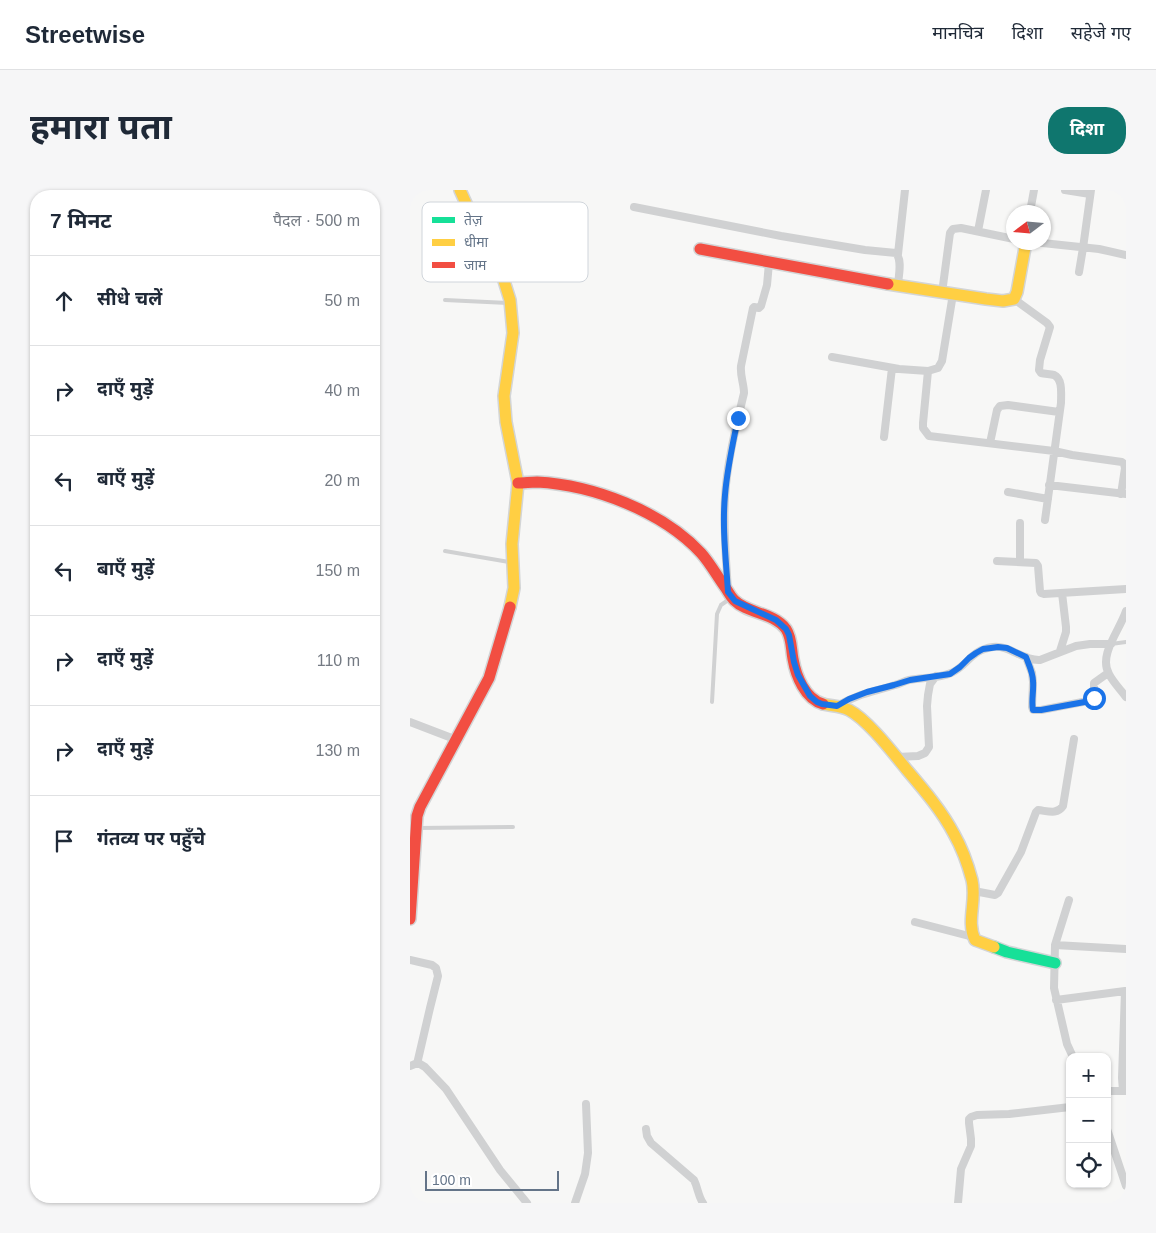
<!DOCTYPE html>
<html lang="hi">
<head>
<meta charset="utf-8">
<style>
  body { margin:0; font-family:Helvetica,"Noto Sans Devanagari",sans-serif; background:#f6f6f7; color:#1f2937 }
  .controls { position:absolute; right:15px; bottom:15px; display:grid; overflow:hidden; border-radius:10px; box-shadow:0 1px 4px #0004 }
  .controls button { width:45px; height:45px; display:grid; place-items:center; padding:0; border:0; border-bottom:1px solid #e0e1e3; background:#fff; color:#1f2937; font:25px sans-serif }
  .compass { position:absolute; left:596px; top:15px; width:45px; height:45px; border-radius:50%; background:#fff; box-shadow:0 1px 4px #0004; rotate:254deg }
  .scale { position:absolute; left:15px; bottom:12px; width:134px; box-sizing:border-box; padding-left:5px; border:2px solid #647488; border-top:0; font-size:14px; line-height:18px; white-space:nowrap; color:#647488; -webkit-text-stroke:4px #fff; paint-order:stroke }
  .stop { position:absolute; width:15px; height:15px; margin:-11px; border:4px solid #1a73e8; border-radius:50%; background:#fff }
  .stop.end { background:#1a73e8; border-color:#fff; box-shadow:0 1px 5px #0008 }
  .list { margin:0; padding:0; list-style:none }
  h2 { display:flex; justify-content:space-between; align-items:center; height:65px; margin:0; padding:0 20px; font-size:21px }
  h2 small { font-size:16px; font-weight:400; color:#747a83 }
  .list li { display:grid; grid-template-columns:32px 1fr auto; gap:15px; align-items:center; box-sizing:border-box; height:90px; padding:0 20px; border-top:1px solid #e0e1e3 }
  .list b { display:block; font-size:19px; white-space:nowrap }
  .list em { font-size:16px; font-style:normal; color:#747a83 }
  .icon { flex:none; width:28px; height:28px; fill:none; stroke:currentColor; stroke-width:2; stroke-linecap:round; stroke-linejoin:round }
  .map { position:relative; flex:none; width:716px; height:1013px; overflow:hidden; border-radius:20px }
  header { display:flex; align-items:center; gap:30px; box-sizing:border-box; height:70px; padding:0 25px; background:#fff; border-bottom:1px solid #e0e1e3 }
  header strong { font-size:24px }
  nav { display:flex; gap:28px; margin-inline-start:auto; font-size:18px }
  .intro { display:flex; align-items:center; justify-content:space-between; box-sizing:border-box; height:120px; padding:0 30px }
  h1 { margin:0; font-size:35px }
  .button { padding:12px 22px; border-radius:20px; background:#0f766e; color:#fff; font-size:18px; font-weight:700 }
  main { display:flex; gap:30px; padding:0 30px }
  aside { flex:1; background:#fff; border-radius:20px; box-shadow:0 1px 4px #0004 }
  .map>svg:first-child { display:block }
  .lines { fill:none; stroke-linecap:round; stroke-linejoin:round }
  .fast-casing { stroke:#d3d5d6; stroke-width:14 }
  .slow-casing { stroke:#d3d5d6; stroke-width:14 }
  .jam-casing { stroke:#d3d5d6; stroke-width:14 }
  .lane { stroke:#d0d1d2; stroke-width:4 }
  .street { stroke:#d0d1d2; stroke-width:8 }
  .fast { stroke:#16e098; stroke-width:11 }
  .slow { stroke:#ffcf43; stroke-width:11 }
  .jam { stroke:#f24e42; stroke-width:11 }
  .route { stroke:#1a73e8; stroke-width:6 }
  .key { fill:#fff; stroke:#d0d5db; stroke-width:1 }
  .key-label { font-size:14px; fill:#647488 }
</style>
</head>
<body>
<header>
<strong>Streetwise</strong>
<nav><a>मानचित्र</a><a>दिशा</a><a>सहेजे गए</a></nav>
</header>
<div class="intro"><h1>हमारा पता</h1><a class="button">दिशा</a></div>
<main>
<aside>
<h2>7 मिनट<small>पैदल · 500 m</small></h2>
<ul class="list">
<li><svg class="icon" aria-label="ahead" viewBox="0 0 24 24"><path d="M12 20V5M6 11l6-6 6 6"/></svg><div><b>सीधे चलें</b></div><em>50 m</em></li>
<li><svg class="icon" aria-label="right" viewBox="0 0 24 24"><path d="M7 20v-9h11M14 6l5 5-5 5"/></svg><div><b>दाएँ मुड़ें</b></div><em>40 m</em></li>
<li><svg class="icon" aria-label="left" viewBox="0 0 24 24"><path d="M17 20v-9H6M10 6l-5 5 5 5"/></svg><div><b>बाएँ मुड़ें</b></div><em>20 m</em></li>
<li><svg class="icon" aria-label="left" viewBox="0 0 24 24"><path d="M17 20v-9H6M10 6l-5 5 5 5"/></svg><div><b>बाएँ मुड़ें</b></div><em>150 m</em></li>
<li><svg class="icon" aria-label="right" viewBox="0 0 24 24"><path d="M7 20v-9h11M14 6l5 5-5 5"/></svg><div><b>दाएँ मुड़ें</b></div><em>110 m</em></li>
<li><svg class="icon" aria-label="right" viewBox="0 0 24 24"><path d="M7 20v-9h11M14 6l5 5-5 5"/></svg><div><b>दाएँ मुड़ें</b></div><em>130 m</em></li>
<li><svg class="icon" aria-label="arrive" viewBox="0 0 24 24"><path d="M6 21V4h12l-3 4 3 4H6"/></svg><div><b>गंतव्य पर पहुँचे</b></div></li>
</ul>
</aside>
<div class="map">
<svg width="716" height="1013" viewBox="0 0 716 1013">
  <rect width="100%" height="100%" fill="#f7f7f6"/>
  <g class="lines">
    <defs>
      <path id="fast" d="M 584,757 L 597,762 L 645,773"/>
      <path id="slow" d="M 50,0 L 73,51 L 90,78 L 100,110 L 103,143 L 94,206 L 96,232 L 108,293 L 102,354 L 104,398 L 100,417
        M 478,94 L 576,109 L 593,111 L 604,109 L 607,102 L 616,52
        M 413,514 C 421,516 431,516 439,520 C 458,530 483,563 497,580 C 514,600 532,621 544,644 C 552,658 558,675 562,690 C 567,711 556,731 565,750 L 584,757"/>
      <path id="jam" d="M 290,59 L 478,94
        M 108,293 C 114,293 121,292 127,292 C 183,295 252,321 291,363 C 300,373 307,386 315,397 C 318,401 320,406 324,410 C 338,424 363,422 376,439 C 382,448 381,459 383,469 C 386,486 395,509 413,514
        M 0,729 L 7,626 L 10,617 L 79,488 L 100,417"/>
    </defs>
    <use href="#fast" class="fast-casing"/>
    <use href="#slow" class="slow-casing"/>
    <use href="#jam" class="jam-casing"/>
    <path class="lane" d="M 35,110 L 98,113
      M 35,361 L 99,372
      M 701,454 L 716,452
      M 302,512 L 307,424 L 311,415 L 321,408
      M 8,638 L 103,637"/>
    <path class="street" d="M 655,0 L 680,4
      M 224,17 L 371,46 L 455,60 L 486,63 C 493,71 488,87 488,96
      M 620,22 L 624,0
      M 568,41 L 576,0
      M 623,52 L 689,59 L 716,65
      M 488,64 L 495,0
      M 669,82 L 673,58 L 681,0
      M 532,103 L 540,43 L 543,39 L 551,38 L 604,49
      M 604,109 L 637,133 L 640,137 L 630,170 L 629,180 L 631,183 C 635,184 640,184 644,185 C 653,189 651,204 651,213 L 635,330
      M 422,167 L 489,179 L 518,181 L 528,178 L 532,171 L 543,104
      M 518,181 L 513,233 L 513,238 L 519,246 L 644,261 L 662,265 L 712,272 L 714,274 L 715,278 L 711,304
      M 474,247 L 482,178
      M 580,253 L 587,220 L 590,216 L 598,215 L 649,222
      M 639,295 L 716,304
      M 598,302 L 638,309
      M 587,371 L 626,373 L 628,376 L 630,401 L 631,403 L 634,404 L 716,399
      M 610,372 L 610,333
      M 318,400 C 316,369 313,337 315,307 C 317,272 326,237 334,203 C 334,194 330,186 331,176 L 343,118 L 344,117 L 349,118 L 351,116 L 357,95 L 359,73
      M 716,421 C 710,440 688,465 699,484 C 703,492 710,499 716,507
      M 650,461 L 656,442 L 656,437 L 652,403
      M 616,467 L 622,483 L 623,492 L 622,517 L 623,520 L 631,520 L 683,510 L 684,507 L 684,493 L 698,483
      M 427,516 C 447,504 463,502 485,495 C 490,494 494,491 499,490 C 513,487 528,489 541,483 C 558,476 560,460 583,457 C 600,455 613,471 630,470 L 666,456 L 680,454 L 701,454
      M 0,532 L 47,550
      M 487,567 L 508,566 L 515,563 L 519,557 L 517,516 L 518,505 L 520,494 L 526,486
      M 564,701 L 585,705 L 588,703 L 611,662 L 626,622 L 628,620 C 638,621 647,625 653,616 L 664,549
      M 659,710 L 645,755 L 644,798 L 657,854 L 663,867
      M 505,732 L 563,747
      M 645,755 L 716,759
      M 0,770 L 22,775 L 26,778 L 28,786 L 20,818 L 7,874
      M 646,810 L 715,801 L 712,888 L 713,901
      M 0,876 L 5,874 L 10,874 L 15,877 L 36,899 L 90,980 L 117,1013
      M 697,901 L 716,901
      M 236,939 L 237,946 L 241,953 L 284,990 C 288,998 288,1006 293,1013
      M 697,939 L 716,996
      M 165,1013 L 175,984 L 178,963 L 176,914
      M 548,1013 L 551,979 L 561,956 L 561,949 L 559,933 L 559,929 L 561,927 L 567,925 L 599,924 L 660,917"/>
    <use href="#fast" class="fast"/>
    <use href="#slow" class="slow"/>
    <use href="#jam" class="jam"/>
  </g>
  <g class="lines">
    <path class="route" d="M 328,228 C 323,253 317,279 315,305 C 312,337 316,370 318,402 L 325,411 L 366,430 L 376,439 L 379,445 L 384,472 L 388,485 L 400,506 L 407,512 L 412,514 L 427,516 L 439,509 L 457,502 L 484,495 L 500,490 L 540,484 L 550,477 L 559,468 L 566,463 L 573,459 L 581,458 L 588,457 L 597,458 L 616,467 C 619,475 623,483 623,491 C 624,501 621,511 623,520 L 631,520 L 680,511 L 683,510 L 684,508"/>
  </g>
  <rect x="12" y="12" width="166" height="80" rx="8" class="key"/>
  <rect x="22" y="27" width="23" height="6" fill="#16e098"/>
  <rect x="22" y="49" width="23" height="7" fill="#ffcf43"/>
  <rect x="22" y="72" width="23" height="6" fill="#f24e42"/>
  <g class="key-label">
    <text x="54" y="35">तेज़</text>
    <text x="54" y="57">धीमा</text>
    <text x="54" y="80">जाम</text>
  </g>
</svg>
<div class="controls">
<button>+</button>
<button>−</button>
<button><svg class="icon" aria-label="locate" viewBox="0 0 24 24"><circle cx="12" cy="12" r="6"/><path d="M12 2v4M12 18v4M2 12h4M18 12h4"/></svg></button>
</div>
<svg class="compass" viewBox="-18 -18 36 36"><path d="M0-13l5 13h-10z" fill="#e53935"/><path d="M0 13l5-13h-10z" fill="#747a83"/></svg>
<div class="scale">100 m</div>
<div class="stop" style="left:684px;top:508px"></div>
<div class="stop end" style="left:328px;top:228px"></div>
</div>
</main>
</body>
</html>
